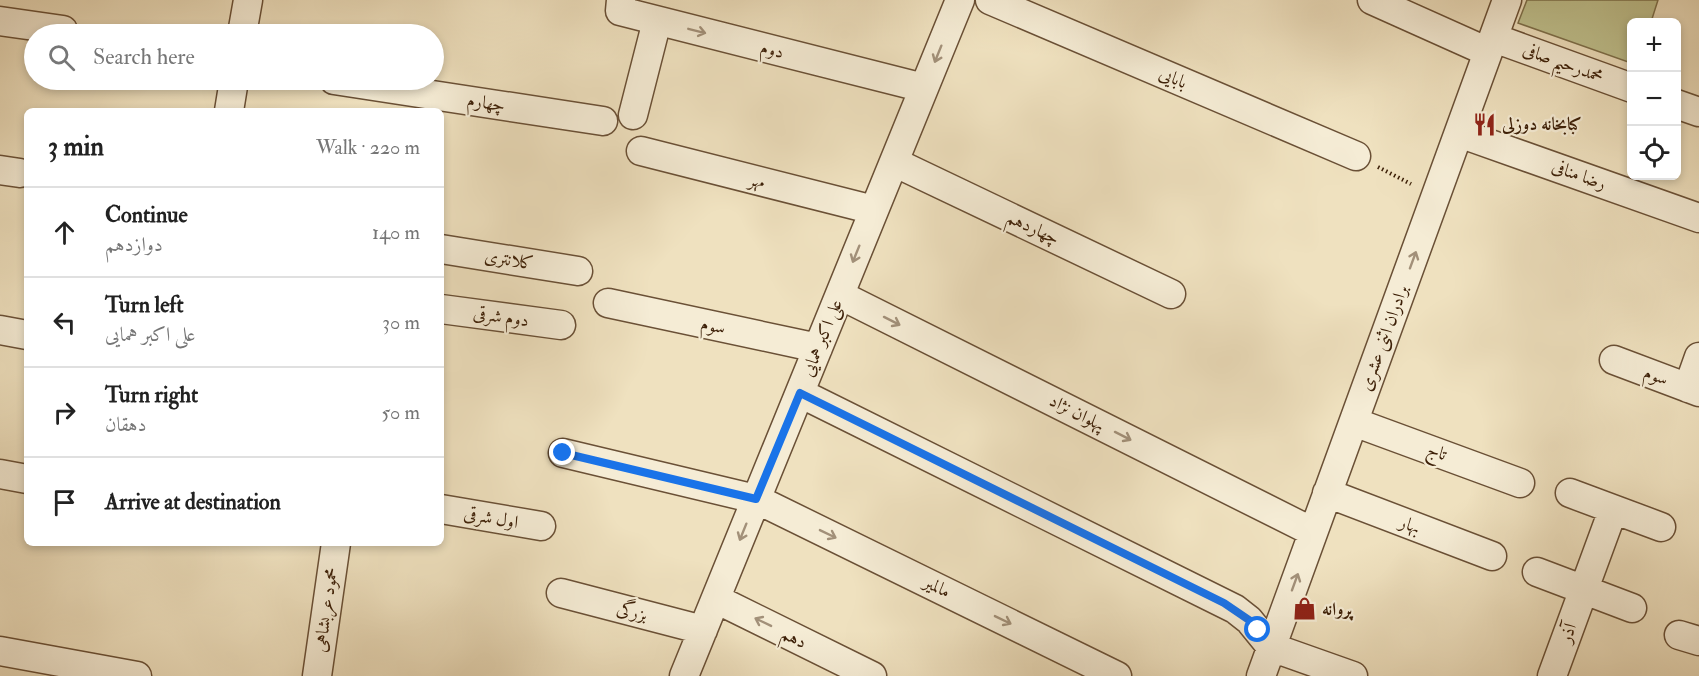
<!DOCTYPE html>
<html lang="en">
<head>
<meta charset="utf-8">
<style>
  body { margin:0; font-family:"IM FELL Double Pica",Amiri,serif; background:#f6f6f6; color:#222 }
  .controls { position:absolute; right:18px; top:18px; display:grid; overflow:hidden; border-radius:9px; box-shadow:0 3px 9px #0003 }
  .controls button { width:54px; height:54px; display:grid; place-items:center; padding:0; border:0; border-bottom:2px solid #e0e0e0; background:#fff; color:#222; font:30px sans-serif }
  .stop { position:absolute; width:18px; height:18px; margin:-14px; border:4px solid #1a73e8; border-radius:50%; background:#fff }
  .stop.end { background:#1a73e8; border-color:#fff; box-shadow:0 2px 6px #0008 }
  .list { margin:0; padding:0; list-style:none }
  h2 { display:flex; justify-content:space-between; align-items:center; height:78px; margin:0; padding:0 24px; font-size:26px }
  h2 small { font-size:20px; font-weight:400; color:#767676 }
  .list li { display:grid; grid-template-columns:39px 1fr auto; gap:18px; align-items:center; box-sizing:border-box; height:90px; padding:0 24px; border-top:2px solid #e0e0e0 }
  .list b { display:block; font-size:22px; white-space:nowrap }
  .list p { margin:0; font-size:20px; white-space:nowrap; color:#767676 }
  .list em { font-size:20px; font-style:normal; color:#767676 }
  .icon { flex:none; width:33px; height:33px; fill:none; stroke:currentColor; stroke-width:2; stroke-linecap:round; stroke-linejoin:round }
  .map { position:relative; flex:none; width:1699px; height:676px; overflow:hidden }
  .search { position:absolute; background:#fff; box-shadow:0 3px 9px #0003; left:24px; top:24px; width:420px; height:66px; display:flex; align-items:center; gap:15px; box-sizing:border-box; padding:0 21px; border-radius:33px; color:#767676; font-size:22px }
  .panel { position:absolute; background:#fff; box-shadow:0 3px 9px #0003; left:24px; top:108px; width:420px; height:438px; border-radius:9px }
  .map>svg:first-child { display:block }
  .green { fill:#bfc18e; stroke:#7e704b; stroke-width:1.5 }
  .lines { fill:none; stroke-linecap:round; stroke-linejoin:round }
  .minor-casing { stroke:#6a5036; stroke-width:31 }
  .path { stroke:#3d2008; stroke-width:4; stroke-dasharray:1.5 3; stroke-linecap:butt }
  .minor { stroke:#f5ecd5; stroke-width:28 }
  .oneway { stroke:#a29079 }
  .route { stroke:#1a73e8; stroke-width:8 }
  .labels { text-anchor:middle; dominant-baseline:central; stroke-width:4.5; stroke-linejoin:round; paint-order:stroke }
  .street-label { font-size:18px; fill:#3d2008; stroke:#f5ecd5 }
  .poi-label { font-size:18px; font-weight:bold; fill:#3d2008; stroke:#f5ecd5; text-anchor:start }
</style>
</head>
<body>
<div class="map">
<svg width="1699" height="676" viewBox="0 0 1699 676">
  <rect width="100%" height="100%" fill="#efe1bf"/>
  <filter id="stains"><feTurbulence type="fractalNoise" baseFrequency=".00333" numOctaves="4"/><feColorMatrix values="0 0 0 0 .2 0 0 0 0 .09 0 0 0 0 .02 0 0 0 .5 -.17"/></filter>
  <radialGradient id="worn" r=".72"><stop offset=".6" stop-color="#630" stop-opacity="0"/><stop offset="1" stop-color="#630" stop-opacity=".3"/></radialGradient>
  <path class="green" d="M 1527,0 L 1658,0 L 1651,22 L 1632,22 L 1631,63 L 1518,23 Z"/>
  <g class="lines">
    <defs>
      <path id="minor" d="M 621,0 L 620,11 L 924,88
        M 990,0 L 1356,156
        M 1372,0 L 1488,52
        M 0,21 L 63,30
        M 242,34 L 248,0
        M 1494,38 L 1632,88
        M 334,80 L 603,121
        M 1676,104 L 1699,112
        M 229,111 L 234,80
        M 633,115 L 657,21
        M 1459,133 L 1699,218
        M 641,151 L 874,210
        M 894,162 L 1171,294
        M 0,170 L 20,173
        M 441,249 L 578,271
        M 840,295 L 1313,532
        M 608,303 L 818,348
        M 441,309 L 561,325
        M 0,330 L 27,335
        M 1614,360 L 1699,392
        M 1688,388 L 1699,357
        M 800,393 L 1235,609 L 1249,620 L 1271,647 L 1353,676
        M 1354,422 L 1520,483
        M 563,453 L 756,499 L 1117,676
        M 0,474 L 27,479
        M 1327,493 L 1492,556
        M 1570,493 L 1661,527
        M 441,509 L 541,526
        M 1537,572 L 1632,608
        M 561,593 L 703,630
        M 716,599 L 872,676
        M 1679,635 L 1699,641
        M 0,651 L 137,676
        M 317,676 L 336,543
        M 684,676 L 960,0
        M 1261,676 L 1507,0
        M 1552,676 L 1613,510"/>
    </defs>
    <use href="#minor" class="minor-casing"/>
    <path class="path" d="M 1378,167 L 1411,184"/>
    <use href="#minor" class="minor"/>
  </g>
  <defs><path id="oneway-shaft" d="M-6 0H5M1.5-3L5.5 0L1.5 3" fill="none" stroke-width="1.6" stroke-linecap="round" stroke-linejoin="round" transform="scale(1.5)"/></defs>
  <g class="oneway">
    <use href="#oneway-shaft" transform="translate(697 31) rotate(14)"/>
    <use href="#oneway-shaft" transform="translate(938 54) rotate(112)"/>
    <use href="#oneway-shaft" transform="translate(856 254) rotate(112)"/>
    <use href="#oneway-shaft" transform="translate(1413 260) rotate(-70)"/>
    <use href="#oneway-shaft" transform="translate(892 321) rotate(27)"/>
    <use href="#oneway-shaft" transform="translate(1123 436) rotate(27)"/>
    <use href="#oneway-shaft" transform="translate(743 532) rotate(112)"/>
    <use href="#oneway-shaft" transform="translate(828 534) rotate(26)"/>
    <use href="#oneway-shaft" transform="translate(1295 582) rotate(-70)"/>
    <use href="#oneway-shaft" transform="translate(1003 620) rotate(26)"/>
    <use href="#oneway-shaft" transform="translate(763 622) rotate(-154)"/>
  </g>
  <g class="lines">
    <path class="route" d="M 563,453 L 756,499 L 800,393 L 1224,603 L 1249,620 L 1258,630"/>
  </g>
  <defs>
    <symbol id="restaurant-bare" viewBox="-9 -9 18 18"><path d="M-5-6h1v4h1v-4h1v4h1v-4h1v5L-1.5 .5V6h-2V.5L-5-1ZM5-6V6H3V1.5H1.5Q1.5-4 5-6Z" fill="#8f2418" stroke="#f5ecd5" stroke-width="2.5" paint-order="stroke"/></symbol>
    <symbol id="shop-bare" viewBox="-9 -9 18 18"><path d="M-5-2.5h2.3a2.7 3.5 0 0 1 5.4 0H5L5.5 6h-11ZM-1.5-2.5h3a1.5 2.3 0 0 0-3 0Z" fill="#8f2418" stroke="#f5ecd5" stroke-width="2.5" paint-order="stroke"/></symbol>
  </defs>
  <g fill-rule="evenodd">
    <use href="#restaurant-bare" x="1468" y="108" width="33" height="33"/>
    <use href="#shop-bare" x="1288" y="592" width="33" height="33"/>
  </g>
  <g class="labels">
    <g class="street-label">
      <text transform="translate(772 50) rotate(14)">دوم</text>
      <text transform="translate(1563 63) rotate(20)">محمدرحیم صافی</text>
      <text transform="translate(1173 78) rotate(23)">بابایی</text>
      <text transform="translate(486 103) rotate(9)">چهارم</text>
      <text transform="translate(1579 175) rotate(20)">رضا منافی</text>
      <text transform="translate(757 181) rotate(14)">مهر</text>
      <text transform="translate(1033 228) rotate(25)">چهاردهم</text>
      <text transform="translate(509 260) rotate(9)">کلانتری</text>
      <text transform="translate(501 317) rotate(8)">دوم شرقی</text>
      <text transform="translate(713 326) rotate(12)">سوم</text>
      <text transform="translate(822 338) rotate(-68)">علی اکبر همایی</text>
      <text transform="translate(1384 338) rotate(-70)">برادران اثنی عشری</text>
      <text transform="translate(1656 376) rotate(20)">سوم</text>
      <text transform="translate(1077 413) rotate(27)">پهلوان نژاد</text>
      <text transform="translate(1437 452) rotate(20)">تاج</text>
      <text transform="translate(491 518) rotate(10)">اول شرقی</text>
      <text transform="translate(1410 525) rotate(21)">بهار</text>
      <text transform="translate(937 587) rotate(26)">مالمیر</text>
      <text transform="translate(326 610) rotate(-82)">محمود عربشاهی</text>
      <text transform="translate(632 612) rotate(14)">بزرگی</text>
      <text transform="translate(1568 633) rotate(-70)">آذر</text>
      <text transform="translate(794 638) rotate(26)">دهم</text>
    </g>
    <g class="poi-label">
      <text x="1502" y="124">کبابخانه دوزلی</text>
      <text x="1322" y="609">پروانه</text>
    </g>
  </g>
  <rect width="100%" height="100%" filter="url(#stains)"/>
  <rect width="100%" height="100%" fill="url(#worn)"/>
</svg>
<div class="controls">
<button>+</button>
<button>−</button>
<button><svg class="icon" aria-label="locate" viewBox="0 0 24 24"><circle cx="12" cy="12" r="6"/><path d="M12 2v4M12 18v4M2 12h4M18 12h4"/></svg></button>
</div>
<div class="stop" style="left:1258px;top:630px"></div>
<div class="stop end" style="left:563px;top:453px"></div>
<div class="search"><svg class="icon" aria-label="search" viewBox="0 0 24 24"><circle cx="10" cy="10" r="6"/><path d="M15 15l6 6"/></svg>Search here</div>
<section class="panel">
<h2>3 min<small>Walk · 220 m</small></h2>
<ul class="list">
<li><svg class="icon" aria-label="ahead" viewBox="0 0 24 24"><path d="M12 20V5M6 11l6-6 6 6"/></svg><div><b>Continue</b><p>دوازدهم</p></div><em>140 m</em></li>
<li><svg class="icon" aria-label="left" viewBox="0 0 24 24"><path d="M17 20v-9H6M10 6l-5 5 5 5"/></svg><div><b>Turn left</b><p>علی اکبر همایی</p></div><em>30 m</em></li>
<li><svg class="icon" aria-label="right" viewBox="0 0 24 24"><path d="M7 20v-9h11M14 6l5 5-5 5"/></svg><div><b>Turn right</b><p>دهقان</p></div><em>50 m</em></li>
<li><svg class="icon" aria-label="arrive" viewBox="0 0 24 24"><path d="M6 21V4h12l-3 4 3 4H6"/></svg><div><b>Arrive at destination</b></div></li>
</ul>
</section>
</div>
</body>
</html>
